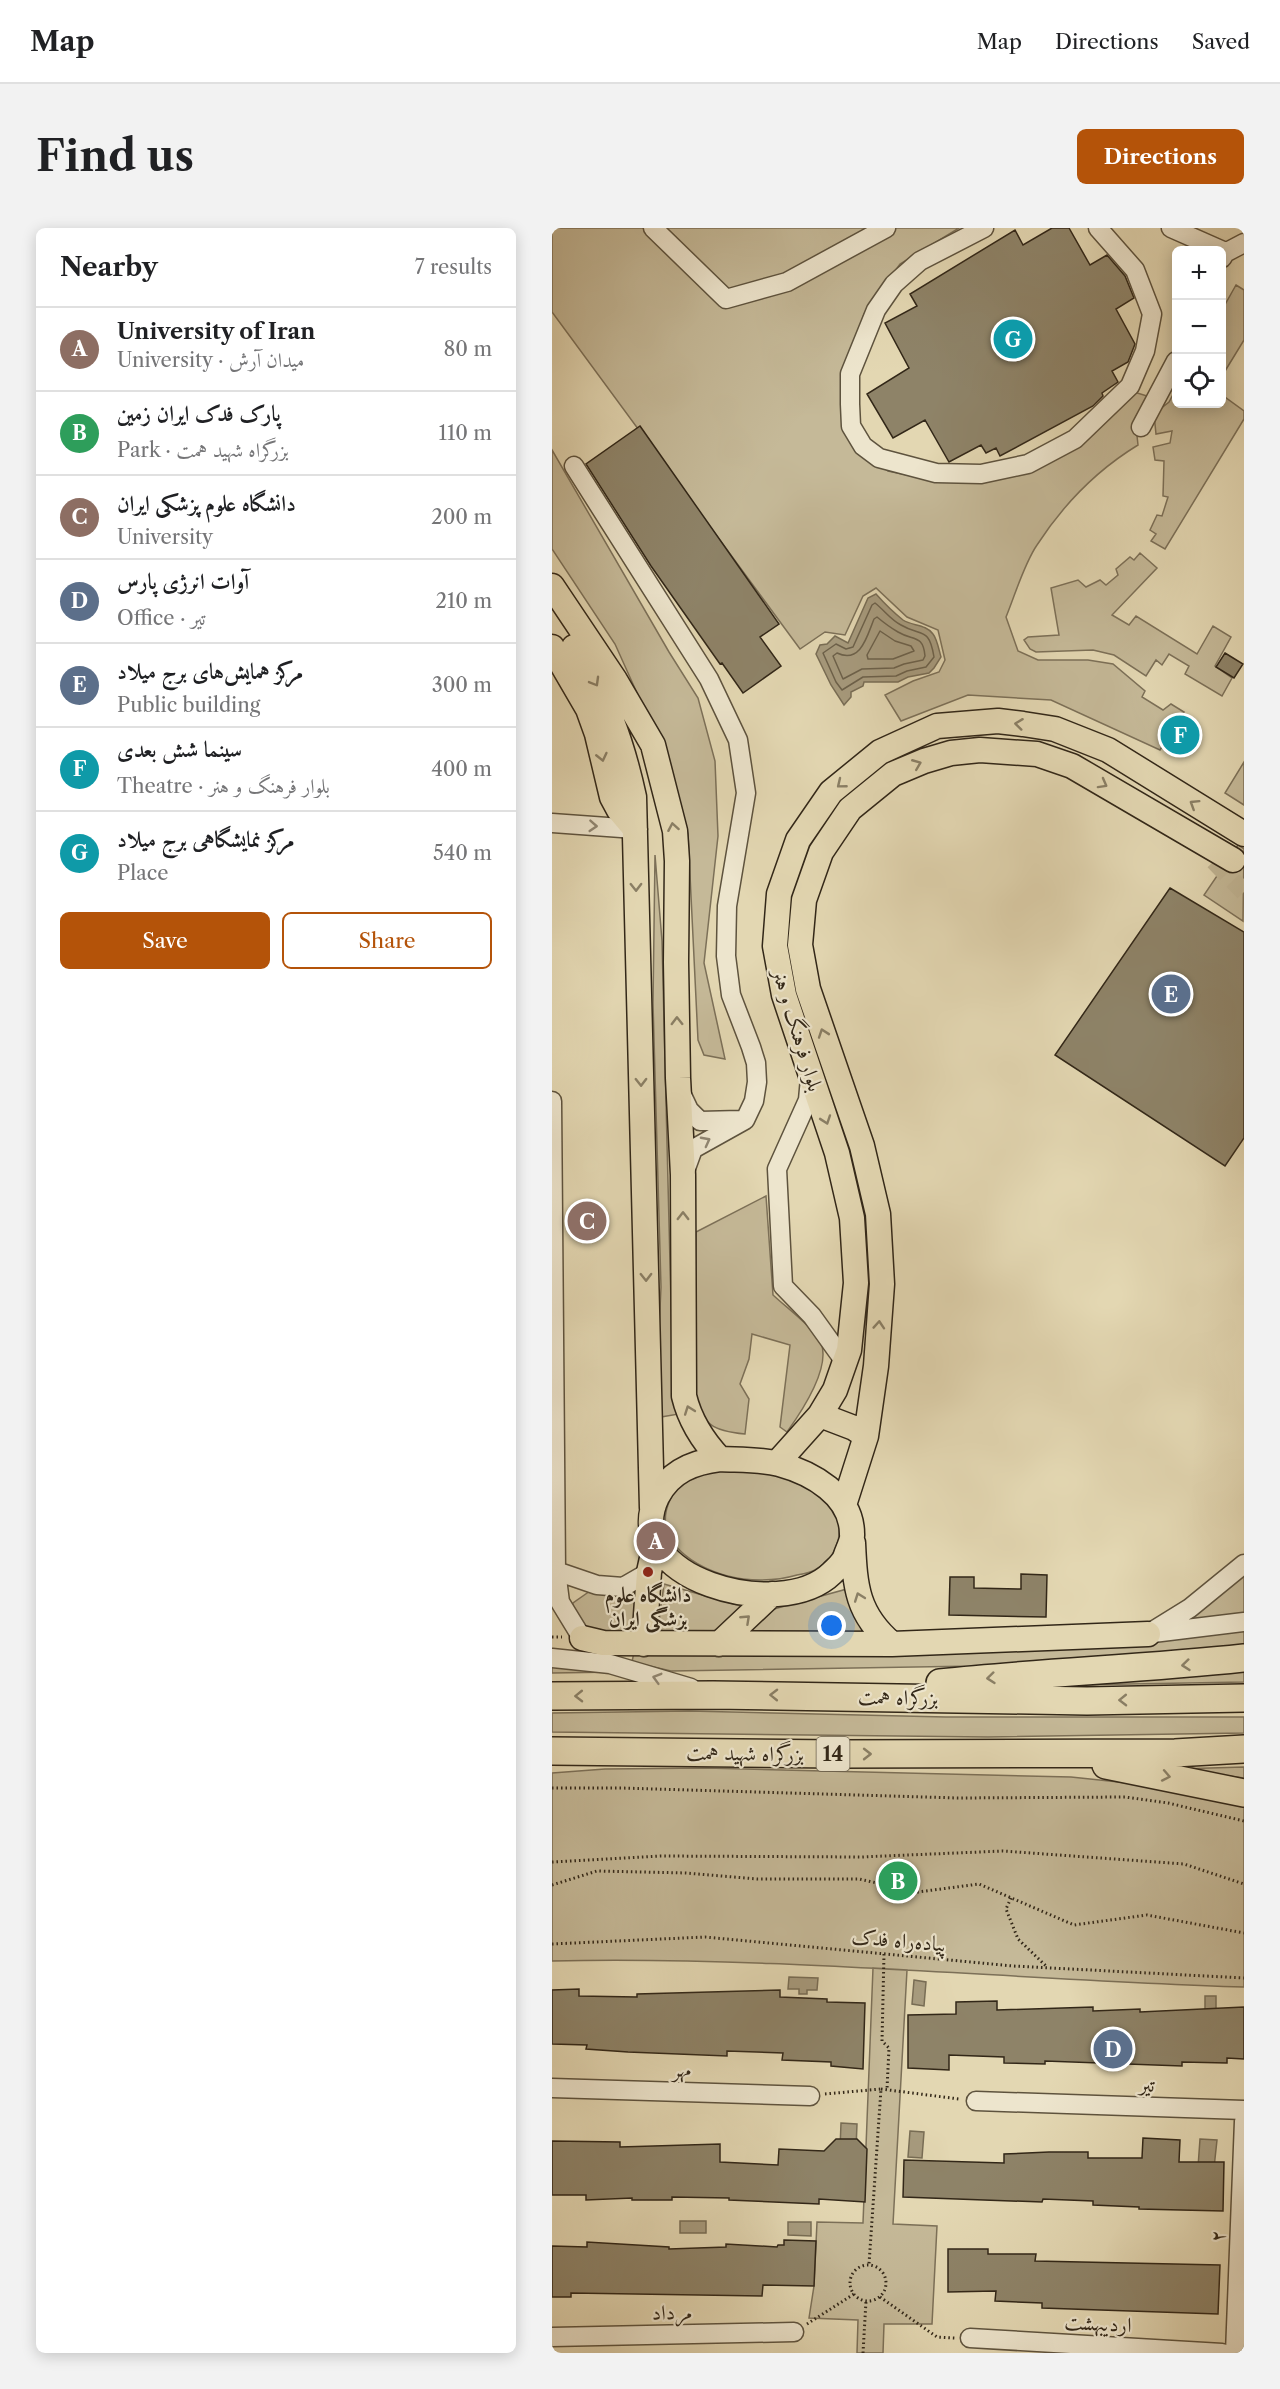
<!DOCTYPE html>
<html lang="en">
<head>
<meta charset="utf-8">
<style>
  body { margin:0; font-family:"Libre Caslon Text",Amiri,serif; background:#f2f2f2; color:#202124 }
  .controls { position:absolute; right:18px; top:18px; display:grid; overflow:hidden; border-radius:9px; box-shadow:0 3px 15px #0003 }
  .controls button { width:54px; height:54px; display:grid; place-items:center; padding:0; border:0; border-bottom:2px solid #e0e0e0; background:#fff; color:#202124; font:30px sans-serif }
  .you { position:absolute; left:280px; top:1398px; width:21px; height:21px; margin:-15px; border:4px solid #fff; border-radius:50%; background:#1a73e8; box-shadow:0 0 0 9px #1a73e833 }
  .badge { display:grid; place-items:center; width:39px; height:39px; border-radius:50%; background:#b45309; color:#fff; font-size:20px; font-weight:700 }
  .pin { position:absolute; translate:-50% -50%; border:3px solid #fff; box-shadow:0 2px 6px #0006 }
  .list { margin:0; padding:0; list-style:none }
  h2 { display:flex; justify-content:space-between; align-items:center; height:78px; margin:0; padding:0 24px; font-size:26px }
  h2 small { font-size:20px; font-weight:400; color:#757577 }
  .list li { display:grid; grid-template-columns:39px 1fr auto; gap:18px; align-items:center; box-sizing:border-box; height:84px; padding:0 24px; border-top:2px solid #e0e0e0 }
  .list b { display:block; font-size:22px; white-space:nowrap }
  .list p { margin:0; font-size:20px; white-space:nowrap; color:#757577 }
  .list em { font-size:20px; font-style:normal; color:#757577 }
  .actions { display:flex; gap:12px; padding:18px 24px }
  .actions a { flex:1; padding:14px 0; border:2px solid #b45309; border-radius:9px; text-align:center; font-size:21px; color:#b45309 }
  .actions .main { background:#b45309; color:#fff }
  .icon { flex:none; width:33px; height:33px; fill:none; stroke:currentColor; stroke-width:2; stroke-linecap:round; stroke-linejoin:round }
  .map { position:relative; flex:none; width:692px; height:2125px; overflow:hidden; border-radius:9px }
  header { display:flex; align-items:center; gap:36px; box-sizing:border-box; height:84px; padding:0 30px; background:#fff; border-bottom:2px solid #e0e0e0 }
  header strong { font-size:28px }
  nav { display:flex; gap:33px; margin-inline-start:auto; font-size:21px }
  .intro { display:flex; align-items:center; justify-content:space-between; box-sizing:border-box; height:144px; padding:0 36px }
  h1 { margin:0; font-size:42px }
  .button { padding:15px 27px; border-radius:9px; background:#b45309; color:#fff; font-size:21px; font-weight:700 }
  main { display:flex; gap:36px; padding:0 36px }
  aside { flex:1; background:#fff; border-radius:9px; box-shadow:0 3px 15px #0003 }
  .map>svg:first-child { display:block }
  .green { fill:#c5b998; stroke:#7c7058; stroke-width:1.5 }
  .water { fill:#a79b7e; stroke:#786d55; stroke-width:1.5 }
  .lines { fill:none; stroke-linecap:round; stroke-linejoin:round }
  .shore { stroke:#6c614b; stroke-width:1.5 }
  .building { fill:#8e8368; stroke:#322718; stroke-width:1.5 }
  .minor-tunnel { stroke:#c0b493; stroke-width:18; stroke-dasharray:18 9; stroke-linecap:butt }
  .minor-casing { stroke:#5e533e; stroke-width:21 }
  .major-casing { stroke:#322718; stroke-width:27 }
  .highway-casing { stroke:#322718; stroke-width:30 }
  .path { stroke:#322718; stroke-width:3; stroke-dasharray:1.5 3; stroke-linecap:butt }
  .minor { stroke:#ede5cd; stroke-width:18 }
  .major { stroke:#e3d7b2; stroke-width:24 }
  .highway { stroke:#e3d7b2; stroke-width:27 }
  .oneway { stroke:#8a7f65 }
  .oneway2 { stroke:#908672 }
  .poi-dot { fill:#8f2418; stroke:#ede5cd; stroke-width:2 }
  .labels { text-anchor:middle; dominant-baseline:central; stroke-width:4.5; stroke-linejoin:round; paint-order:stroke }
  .shield { fill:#ede5cd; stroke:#6a604e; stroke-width:1.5 }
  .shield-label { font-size:20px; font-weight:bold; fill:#322718 }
  .street-label { font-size:21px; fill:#322718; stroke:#ede5cd }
  .poi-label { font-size:21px; font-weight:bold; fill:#322718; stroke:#ede5cd }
</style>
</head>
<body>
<header>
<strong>Map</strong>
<nav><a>Map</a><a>Directions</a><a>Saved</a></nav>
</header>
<div class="intro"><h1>Find us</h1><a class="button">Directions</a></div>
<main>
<aside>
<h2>Nearby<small>7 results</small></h2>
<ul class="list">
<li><span class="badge" style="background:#8d6e63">A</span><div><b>University of Iran</b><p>University · میدان آرش</p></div><em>80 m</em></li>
<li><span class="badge" style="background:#2e9e5b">B</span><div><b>پارک فدک ایران زمین</b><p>Park · بزرگراه شهید همت</p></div><em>110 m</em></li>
<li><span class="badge" style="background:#8d6e63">C</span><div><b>دانشگاه علوم پزشکی ایران</b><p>University</p></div><em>200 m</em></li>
<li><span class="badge" style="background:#5c6f8a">D</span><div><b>آوات انرژی پارس</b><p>Office · تیر</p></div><em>210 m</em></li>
<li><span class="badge" style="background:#5c6f8a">E</span><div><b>مرکز همایش‌های برج میلاد</b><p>Public building</p></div><em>300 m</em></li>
<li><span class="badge" style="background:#0f9aa8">F</span><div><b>سینما شش بعدی</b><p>Theatre · بلوار فرهنگ و هنر</p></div><em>400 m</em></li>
<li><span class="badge" style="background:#0f9aa8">G</span><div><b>مرکز نمایشگاهی برج میلاد</b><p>Place</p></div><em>540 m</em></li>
</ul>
<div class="actions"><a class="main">Save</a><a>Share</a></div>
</aside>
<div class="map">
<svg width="692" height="2125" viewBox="0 0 692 2125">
  <rect width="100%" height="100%" fill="#e3d7b2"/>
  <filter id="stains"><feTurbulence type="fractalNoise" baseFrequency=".00333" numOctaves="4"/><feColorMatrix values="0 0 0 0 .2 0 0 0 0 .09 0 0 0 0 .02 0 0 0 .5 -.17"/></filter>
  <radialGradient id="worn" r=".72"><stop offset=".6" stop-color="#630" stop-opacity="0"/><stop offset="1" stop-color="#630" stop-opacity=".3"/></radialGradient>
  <path class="green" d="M 0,0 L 407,0 L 348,36 L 312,86 L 294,147 L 294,178 L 317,226 L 336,243 L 384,253 L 483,234 L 579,163 L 595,168 L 584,198 L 586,217 C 545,242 511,277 485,317 C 472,336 463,367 454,389 L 466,423 L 486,432 L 536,432 L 561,436 L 593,463 L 590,469 L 611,482 L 619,476 L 632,484 L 608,522 L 499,472 L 416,467 L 349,493 L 333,467 L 361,453 L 387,444 L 393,432 L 386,402 L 355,389 L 324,360 L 311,368 L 293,407 L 273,404 L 248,421 L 0,84 Z
    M 684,57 L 692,62 L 692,112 L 670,148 L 670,82 Z
    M 624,161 L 624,176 L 670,176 L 670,167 L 692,183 L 692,191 L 613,321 L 599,313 L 604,306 L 598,302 L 605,287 L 610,288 L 616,269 L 611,268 L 612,233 L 603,232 L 601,219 L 618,215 L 620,203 L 604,206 L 602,186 L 617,174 Z
    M 0,222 L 117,424 L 146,470 L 163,533 L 166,608 L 152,735 L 173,831 L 152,827 L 146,812 L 136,606 L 112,525 L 63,416 L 0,321 Z
    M 588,325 L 605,340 L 560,387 L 577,397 L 584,388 L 645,426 L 661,398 L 679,409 L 663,438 L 680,450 L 670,468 L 633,446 L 637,438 L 617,426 L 610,437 L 604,432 L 594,448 L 562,427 L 541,422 L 484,424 L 478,421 L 472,412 L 476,409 L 507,407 L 499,360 L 526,352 L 534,359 L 548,352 L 554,357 L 566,347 L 564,341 L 578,329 L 582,332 Z
    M 692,534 L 692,577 L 673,565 Z
    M 686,617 L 692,621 L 691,693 L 652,667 Z
    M 103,627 L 110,713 L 121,1156 L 127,1186 L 103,1190 L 109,1059 L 101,775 Z
    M 214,968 L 221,1067 C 235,1080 253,1093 265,1108 C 285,1132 250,1183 235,1204 L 228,1199 L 238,1117 L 200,1106 L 197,1131 L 188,1156 L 197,1171 L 193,1206 C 160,1203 152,1197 142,1167 L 144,1004 Z
    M 197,1241 C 221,1246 251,1250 270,1267 C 295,1290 293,1324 263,1342 C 258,1345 251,1346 245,1347 C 228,1352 209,1353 191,1351 C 154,1347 97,1317 118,1272 C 123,1260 139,1247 152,1243 C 165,1239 184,1242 197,1241 Z
    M 692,1345 L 692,1389 L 618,1398 Z
    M 112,1356 L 192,1379 C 186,1386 179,1395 172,1400 C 152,1414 126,1409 106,1401 Z
    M 295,1361 L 311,1404 L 195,1406 L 222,1381 Z
    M 83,1362 L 87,1367 C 84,1384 83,1397 67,1407 L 33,1403 L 20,1384 L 21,1375 L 38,1363 C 54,1369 67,1367 83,1362 Z
    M 692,1403 L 692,1419 L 424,1438 L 119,1443 L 80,1434 L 82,1424 L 573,1416 Z
    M 0,1435 L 64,1444 L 0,1445 Z
    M 692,1441 L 692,1454 L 465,1458 Z
    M 137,1483 L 394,1489 L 692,1489 L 692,1505 L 436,1509 L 0,1504 L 0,1485 Z
    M 692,1539 L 692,1550 L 623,1541 Z
    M 154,1540 L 519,1549 L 595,1557 L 692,1575 L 692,1759 C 461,1752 231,1728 0,1733 L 0,1545 L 53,1541 Z
    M 321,1740 L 355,1742 L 341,1996 L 385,1998 L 380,2096 L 332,2096 L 331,2125 L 305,2125 L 306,2092 L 257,2090 L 262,2058 L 265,1994 L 311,1995 Z"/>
  <path class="water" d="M 324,366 C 332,375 341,384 351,392 C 360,398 374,396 381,406 C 385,411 387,422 389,429 L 382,440 L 377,445 L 356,449 L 346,454 L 312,454 L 311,458 L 299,464 L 299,469 L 292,477 L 279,457 L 264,426 L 268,417 L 275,416 L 283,408 L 296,415 L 316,370 Z
    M 237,1749 L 266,1750 L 265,1762 L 255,1762 L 255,1766 L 247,1766 L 247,1761 L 236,1761 Z
    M 362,1752 L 374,1754 L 372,1778 L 360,1776 Z
    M 653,1768 L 664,1768 L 664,1792 L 653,1792 Z
    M 289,1895 L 305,1896 L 304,1921 L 288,1921 Z
    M 358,1903 L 372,1904 L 370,1930 L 356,1929 Z
    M 648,1911 L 665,1912 L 662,1940 L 646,1939 Z
    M 128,1993 L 154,1993 L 154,2005 L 128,2005 Z
    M 236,1994 L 259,1994 L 259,2008 L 236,2007 Z"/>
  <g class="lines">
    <path class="shore" d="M 323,375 C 332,382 339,392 349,397 C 369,409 377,398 382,429 L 374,439 L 355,443 L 344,448 L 311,449 L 290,462 L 284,454 L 271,425 L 284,416 L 294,421 L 301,419 L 320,377 Z
      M 325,389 C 331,394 339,400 346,404 C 361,413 371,406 373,428 L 371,432 L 352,436 L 342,440 L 310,441 L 291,451 L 281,428 L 285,425 C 309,436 315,408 322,391 Z
      M 328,403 L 343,413 L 359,418 L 362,423 L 341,431 L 316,431 L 315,427 Z"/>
  </g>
  <path class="building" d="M 500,0 L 517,0 L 538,37 L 555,27 L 573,48 L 582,70 L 564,81 L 583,116 L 576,134 L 560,143 L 566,154 L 550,165 L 551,168 L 541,178 L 448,228 L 444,220 L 434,225 L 429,217 L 397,234 L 373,192 L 341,210 L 315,166 L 357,140 L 333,95 L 365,78 L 358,66 L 463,2 L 471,17 Z
    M 88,198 L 227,396 L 208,409 L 229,438 L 191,465 L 170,435 L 168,436 L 99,338 L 34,236 Z
    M 673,425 L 691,436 L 682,450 L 664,439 Z
    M 618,660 L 692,704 L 692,910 L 673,938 L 503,827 Z
    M 469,1346 L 495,1347 L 494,1389 L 397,1387 L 398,1349 L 422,1349 L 422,1360 L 469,1361 Z
    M 27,1761 L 27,1768 L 85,1769 L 85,1766 L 228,1762 L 228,1769 L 275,1771 L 275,1774 L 313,1775 L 311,1841 L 279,1838 L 279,1834 L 230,1832 L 231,1825 L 175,1823 L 175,1828 L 76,1824 L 34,1821 L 35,1817 L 0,1816 L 0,1762 Z
    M 445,1773 L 445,1782 L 541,1779 L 541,1783 L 588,1781 L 588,1784 L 692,1779 L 692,1831 L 675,1830 L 675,1835 L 630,1834 L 630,1838 L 493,1833 L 493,1836 L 452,1835 L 452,1829 L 397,1827 L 397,1842 L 356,1840 L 356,1787 L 404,1786 L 404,1774 Z
    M 591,1910 L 628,1912 L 627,1934 L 672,1934 L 671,1983 L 587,1981 L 587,1979 L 541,1977 L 541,1973 L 491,1971 L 490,1974 L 351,1969 L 352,1932 L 452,1935 L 452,1926 L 497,1924 L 536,1924 L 536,1930 L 590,1930 Z
    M 284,1911 L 305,1911 L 315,1921 L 313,1974 L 267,1971 L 267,1976 L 177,1972 L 177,1970 L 120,1969 L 120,1972 L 80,1972 L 80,1970 L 34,1972 L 34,1967 L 0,1967 L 0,1913 L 68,1914 L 68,1919 L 168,1916 L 168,1934 L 226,1937 L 227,1921 L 272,1923 Z
    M 232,2012 L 264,2013 L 262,2058 L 211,2057 L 210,2068 L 19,2065 L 19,2069 L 0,2069 L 0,2018 L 35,2019 L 35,2014 L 117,2019 L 117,2021 L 174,2019 L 174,2016 L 225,2019 L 226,2017 L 232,2017 Z
    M 396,2021 L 436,2021 L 436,2026 L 484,2026 L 483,2033 L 668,2037 L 666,2086 L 490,2080 L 490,2075 L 443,2073 L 444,2063 L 396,2064 Z"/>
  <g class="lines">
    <path class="minor-tunnel" d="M 662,633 L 692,664"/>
    <defs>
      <path id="minor" d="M 101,0 L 174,71 L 235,54 L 334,0
        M 432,0 L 368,33 L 342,56 L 324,82 L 298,146 L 298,176 L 299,198 L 311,218 L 327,230 L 384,245 L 429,246 L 476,236 L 523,211 L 578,158 L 593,123 L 600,86 L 583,42 L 546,0
        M 619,0 L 669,22
        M 670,30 L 673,25 L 692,15
        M 589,199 L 624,133
        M 22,238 L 157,451 L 186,512 L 194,565 L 175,678 L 174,728 L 179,767 L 199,819 L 204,835 L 205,854 L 202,873 L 193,892 L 141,921 L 133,943
        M 0,595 L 83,601
        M 258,850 L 256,872 L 225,941 L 231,1058 L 260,1088 L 293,1134
        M 129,865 L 137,882 L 148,893 L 188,892
        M 0,873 L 4,1343 L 8,1374 L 30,1410
        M 4,1343 L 45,1357 L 71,1359 L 97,1344
        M 601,1405 L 692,1394
        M 596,1406 L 638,1380 L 692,1336
        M 0,1430 L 58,1436 L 139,1460
        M 0,1860 L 258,1868
        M 424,1873 L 692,1882
        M 0,2109 L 242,2104
        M 418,2110 L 670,2125
        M 683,2125 L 692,1893"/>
      <path id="major" d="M 0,358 L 63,452 L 101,517 L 123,603 L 125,633 L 124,734 L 126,850 L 131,947 L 132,1168 C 138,1193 151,1213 168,1231
        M 0,419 L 36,481 L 45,506 L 60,569 L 67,582 L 83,601
        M 22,419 C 53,466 70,514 82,569 L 100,1280
        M 268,1187 L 302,1200 L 314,1208
        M 168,1231 C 187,1232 208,1231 227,1236 C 260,1245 300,1267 300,1306 C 301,1312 296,1321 294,1327 C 292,1335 286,1339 280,1345 C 228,1396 66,1350 105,1269 C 118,1243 142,1234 168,1231 Z
        M 225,1235 L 268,1187 L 283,1162 L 297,1122 L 304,1055 L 300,990 L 285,925 L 232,767 L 223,718 L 227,666 L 246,612 L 279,564 L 328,524 L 385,498 L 446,493 L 471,496 L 503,501 L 556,522 L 692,606
        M 292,1277 L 314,1208 L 324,1138 L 330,1056 L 326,986 L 310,918 L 256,761 L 248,717 L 252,672 L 269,624 L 298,581 L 341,546 L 372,533 L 399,525 L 428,522 L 485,526 L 520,538 L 681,632
        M 301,1315 C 303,1359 305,1386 340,1416
        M 30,1410 L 51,1415 L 340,1416 L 596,1406
        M 92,1416 L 97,1344 L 104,1312
        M 167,1416 L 220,1366"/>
      <path id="highway" d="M 388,1455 C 489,1444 591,1441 692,1430
        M 0,1468 L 161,1467 L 535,1473 L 692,1470
        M 0,1523 L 286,1526 L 623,1525 L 692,1521
        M 554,1537 L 692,1565"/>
    </defs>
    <use href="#minor" class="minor-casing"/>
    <use href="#major" class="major-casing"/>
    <use href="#highway" class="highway-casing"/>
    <path class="path" d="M 0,1409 L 10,1409
      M 0,1560 L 69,1560 L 406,1570 L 573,1569 L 616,1575 L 692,1593
      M 0,1634 L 108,1628 L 309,1629 L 451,1623 L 632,1636 L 692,1656
      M 0,1657 L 45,1643 L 134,1645 L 206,1651 L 307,1651 L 366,1664 L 427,1656 L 522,1697 L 595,1687 L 692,1705
      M 459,1670 L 454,1681 L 466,1711 L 494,1738
      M 0,1716 L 153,1709 L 461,1738 L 692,1750
      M 332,1726 L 330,1813 L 337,1820 L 335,1861
      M 329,1861 L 407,1871
      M 273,1866 L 329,1861 L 317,2036
      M298 2055a18 18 0 1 1 36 0a18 18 0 1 1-36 0Z
      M 328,2069 L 385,2109 L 403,2110
      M 255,2096 L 302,2066
      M 311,2125 L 314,2073"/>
    <use href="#minor" class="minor"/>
    <use href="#major" class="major"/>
    <use href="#highway" class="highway"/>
  </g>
  <defs><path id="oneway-chevron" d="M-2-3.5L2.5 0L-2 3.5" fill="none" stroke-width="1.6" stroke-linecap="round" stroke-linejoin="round" transform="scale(1.5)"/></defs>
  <g class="oneway">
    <use href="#oneway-chevron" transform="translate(43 454) rotate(60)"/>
    <use href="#oneway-chevron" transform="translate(467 496) rotate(-173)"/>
    <use href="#oneway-chevron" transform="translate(50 529) rotate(77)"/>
    <use href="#oneway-chevron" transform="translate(365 536) rotate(-22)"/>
    <use href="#oneway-chevron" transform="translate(289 556) rotate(141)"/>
    <use href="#oneway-chevron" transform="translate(551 556) rotate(29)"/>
    <use href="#oneway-chevron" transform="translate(642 576) rotate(-148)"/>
    <use href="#oneway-chevron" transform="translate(121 599) rotate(-100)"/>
    <use href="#oneway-chevron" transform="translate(84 659) rotate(89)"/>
    <use href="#oneway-chevron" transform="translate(125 793) rotate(-91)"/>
    <use href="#oneway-chevron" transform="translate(271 805) rotate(-109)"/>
    <use href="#oneway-chevron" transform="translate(89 854) rotate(89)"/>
    <use href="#oneway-chevron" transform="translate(274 892) rotate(71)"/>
    <use href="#oneway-chevron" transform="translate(131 988) rotate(-90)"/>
    <use href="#oneway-chevron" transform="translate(94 1049) rotate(89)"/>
    <use href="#oneway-chevron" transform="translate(327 1097) rotate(-86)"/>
    <use href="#oneway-chevron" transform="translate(137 1182) rotate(-110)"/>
    <use href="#oneway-chevron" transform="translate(307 1369) rotate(-110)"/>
    <use href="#oneway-chevron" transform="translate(194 1391) rotate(-43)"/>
    <use href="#oneway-chevron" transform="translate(634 1437) rotate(174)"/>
    <use href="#oneway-chevron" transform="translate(439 1450) rotate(174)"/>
    <use href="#oneway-chevron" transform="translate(222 1467) rotate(-179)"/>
    <use href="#oneway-chevron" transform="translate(27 1468) rotate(179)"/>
    <use href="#oneway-chevron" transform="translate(571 1472) rotate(179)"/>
    <use href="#oneway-chevron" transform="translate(315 1526)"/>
    <use href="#oneway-chevron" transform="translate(614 1548) rotate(11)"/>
  </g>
  <g class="oneway2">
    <use href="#oneway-chevron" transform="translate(41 598) rotate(4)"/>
    <use href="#oneway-chevron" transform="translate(154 913) rotate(-28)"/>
    <use href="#oneway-chevron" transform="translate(105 1450) rotate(-164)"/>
  </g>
  <circle class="poi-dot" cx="96" cy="1344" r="6"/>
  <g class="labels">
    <rect class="shield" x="264.5" y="1509" width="33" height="34" rx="4.5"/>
    <g class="shield-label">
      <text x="281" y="1526">14</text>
    </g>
    <g class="street-label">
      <text transform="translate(246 802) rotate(73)">بلوار فرهنگ و هنر</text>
      <text transform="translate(346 1469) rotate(1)">بزرگراه همت</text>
      <text transform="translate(193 1525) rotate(1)">بزرگراه شهید همت</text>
      <text transform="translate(347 1712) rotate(5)">پیاده‌راه فدک</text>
      <text transform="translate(130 1841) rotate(2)">مهر</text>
      <text transform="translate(595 1856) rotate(2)">تیر</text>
      <text transform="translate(665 2008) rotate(-88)">۲</text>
      <text transform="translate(120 2084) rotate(-1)">مرداد</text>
      <text transform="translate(546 2095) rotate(3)">اردیبهشت</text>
    </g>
    <g class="poi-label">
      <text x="96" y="1366">دانشگاه علوم<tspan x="96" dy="24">بزشگى ايران</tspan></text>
    </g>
  </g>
  <rect width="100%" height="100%" filter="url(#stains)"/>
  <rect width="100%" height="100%" fill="url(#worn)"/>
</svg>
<div class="controls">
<button>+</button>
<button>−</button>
<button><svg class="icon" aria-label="locate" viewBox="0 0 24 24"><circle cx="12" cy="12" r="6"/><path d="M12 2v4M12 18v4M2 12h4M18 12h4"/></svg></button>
</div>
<div class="you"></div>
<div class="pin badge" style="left:104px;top:1313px;background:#8d6e63">A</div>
<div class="pin badge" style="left:346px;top:1653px;background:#2e9e5b">B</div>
<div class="pin badge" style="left:35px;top:993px;background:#8d6e63">C</div>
<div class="pin badge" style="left:561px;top:1821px;background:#5c6f8a">D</div>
<div class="pin badge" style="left:619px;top:766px;background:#5c6f8a">E</div>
<div class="pin badge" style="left:628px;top:507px;background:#0f9aa8">F</div>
<div class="pin badge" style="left:461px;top:111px;background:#0f9aa8">G</div>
</div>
</main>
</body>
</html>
